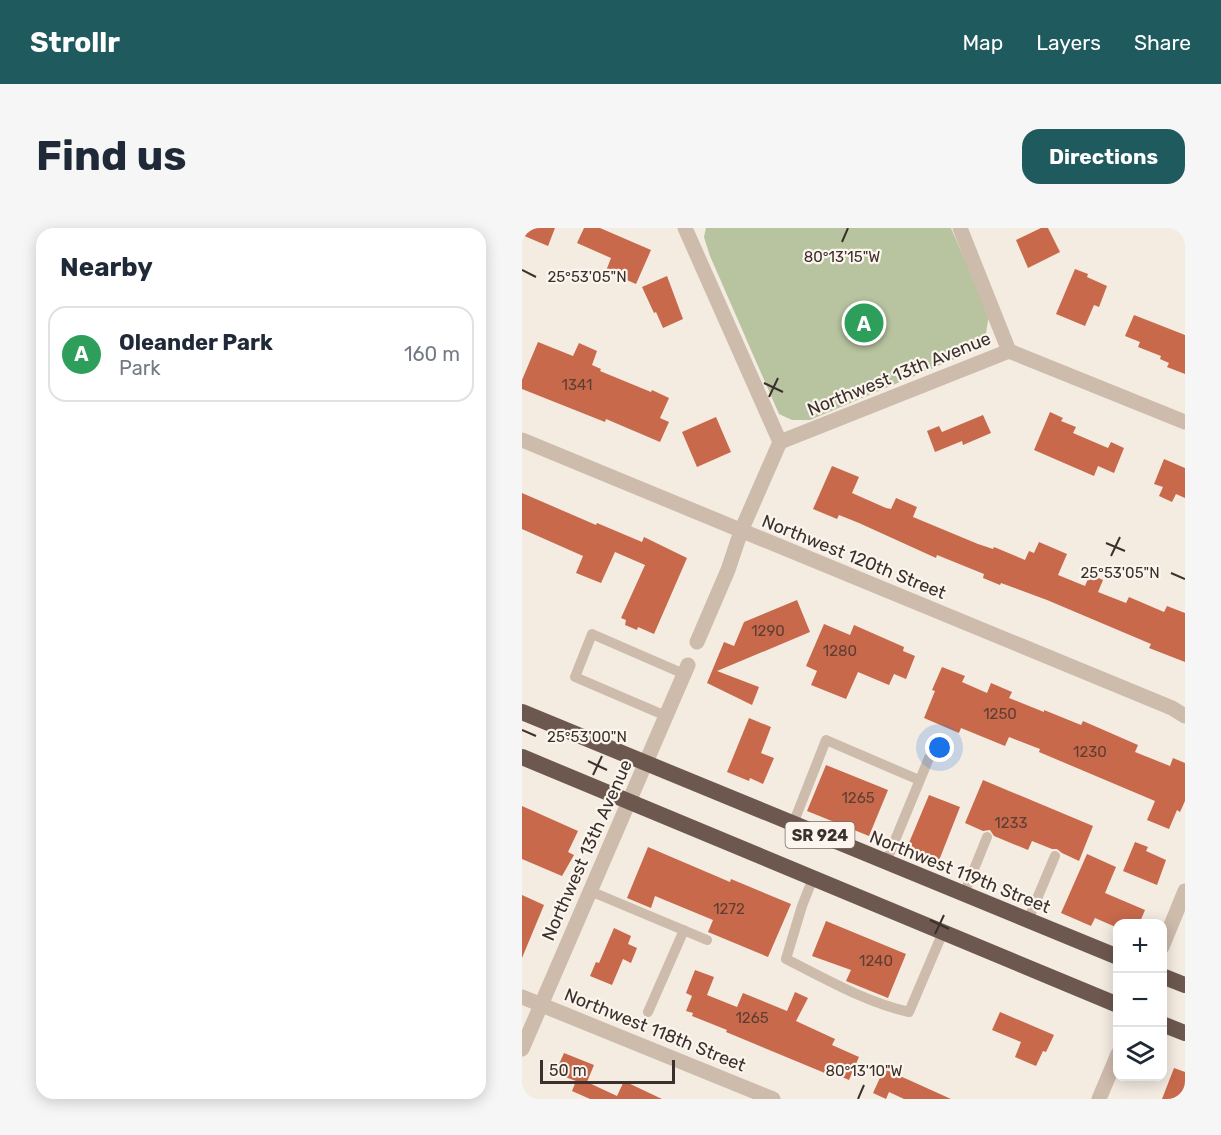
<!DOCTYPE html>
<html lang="en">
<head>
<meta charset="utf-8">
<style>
  body { margin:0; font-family:Rubik,sans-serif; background:#f6f6f7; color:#1f2937 }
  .controls { position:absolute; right:18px; bottom:18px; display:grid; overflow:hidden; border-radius:12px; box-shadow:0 3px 15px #0003 }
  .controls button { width:54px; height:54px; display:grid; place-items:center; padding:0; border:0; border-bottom:2px solid #e0e1e3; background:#fff; color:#1f2937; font:30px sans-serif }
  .scale { position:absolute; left:18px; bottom:15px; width:135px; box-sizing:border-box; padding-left:6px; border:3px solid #3b302b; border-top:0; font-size:16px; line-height:21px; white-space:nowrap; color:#3b302b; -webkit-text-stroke:4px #fbf5ee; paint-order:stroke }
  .you { position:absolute; left:418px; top:520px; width:21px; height:21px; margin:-15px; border:4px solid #fff; border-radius:50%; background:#1a73e8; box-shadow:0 0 0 9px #1a73e833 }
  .badge { display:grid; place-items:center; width:39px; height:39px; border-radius:50%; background:#1f5a5e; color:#fff; font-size:20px; font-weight:700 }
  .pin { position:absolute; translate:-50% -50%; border:3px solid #fff; box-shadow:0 2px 6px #0006 }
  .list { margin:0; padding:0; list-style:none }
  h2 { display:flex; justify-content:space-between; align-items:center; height:78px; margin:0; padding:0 24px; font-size:26px }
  h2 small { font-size:20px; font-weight:400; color:#747a83 }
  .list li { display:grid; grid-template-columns:39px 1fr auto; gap:18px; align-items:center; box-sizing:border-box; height:96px; margin:0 12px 12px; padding:0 12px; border:2px solid #e0e1e3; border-radius:18px }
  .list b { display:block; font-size:22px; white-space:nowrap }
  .list p { margin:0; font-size:20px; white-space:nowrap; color:#747a83 }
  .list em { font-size:20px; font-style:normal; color:#747a83 }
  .icon { flex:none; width:33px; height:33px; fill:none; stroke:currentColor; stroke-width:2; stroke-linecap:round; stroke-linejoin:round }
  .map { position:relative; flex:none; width:663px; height:871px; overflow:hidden; border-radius:18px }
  header { display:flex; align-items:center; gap:36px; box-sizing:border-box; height:84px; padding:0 30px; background:#1f5a5e; color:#fff }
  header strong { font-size:28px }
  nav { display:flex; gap:33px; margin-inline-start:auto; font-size:21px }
  .intro { display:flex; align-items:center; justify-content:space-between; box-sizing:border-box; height:144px; padding:0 36px }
  h1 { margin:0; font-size:42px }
  .button { padding:15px 27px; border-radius:18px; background:#1f5a5e; color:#fff; font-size:21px; font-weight:700 }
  main { display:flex; gap:36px; padding:0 36px }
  aside { flex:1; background:#fff; border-radius:18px; box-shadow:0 3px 15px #0003 }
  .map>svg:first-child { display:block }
  .green { fill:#b8c4a0 }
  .building { fill:#c8694b }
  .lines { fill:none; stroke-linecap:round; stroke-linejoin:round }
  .service { stroke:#cdbbac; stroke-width:10 }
  .minor { stroke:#cdbbac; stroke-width:15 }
  .tertiary { stroke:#cdbbac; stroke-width:15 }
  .trunk { stroke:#6c584f; stroke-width:16 }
  .ticks { fill:none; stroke:#3b302b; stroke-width:2 }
  .labels { text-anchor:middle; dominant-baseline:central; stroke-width:4.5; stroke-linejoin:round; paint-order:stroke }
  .number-label { font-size:15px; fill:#5e3e33 }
  .shield { fill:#fbf5ee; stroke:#756b66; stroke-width:1.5 }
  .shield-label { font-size:16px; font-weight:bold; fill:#3b302b }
  .street-label { font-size:18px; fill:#3b302b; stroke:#fbf5ee }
  .ticks-label { font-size:15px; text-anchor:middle; fill:#3b302b; stroke:#fbf5ee; stroke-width:4.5; stroke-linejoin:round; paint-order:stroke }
</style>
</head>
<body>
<header>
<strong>Strollr</strong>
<nav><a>Map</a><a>Layers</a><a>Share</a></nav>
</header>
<div class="intro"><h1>Find us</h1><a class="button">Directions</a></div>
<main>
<aside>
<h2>Nearby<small></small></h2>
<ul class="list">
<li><span class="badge" style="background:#2e9e5b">A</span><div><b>Oleander Park</b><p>Park</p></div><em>160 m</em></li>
</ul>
</aside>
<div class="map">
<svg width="663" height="871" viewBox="0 0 663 871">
  <rect width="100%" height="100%" fill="#f4ebe1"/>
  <path class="green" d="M 184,0 L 429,0 L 467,86 L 464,105 L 456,121 L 288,192 L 270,192 L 257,186 L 188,28 L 182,9 Z"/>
  <path class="building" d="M 0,0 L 33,0 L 26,18 L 0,7 Z
    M 62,0 L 78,0 L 129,22 L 114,56 L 84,43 L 89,30 L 55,15 Z
    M 519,0 L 526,0 L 538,24 L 506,40 L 494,12 Z
    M 553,41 L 566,46 L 565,49 L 585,58 L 577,79 L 572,77 L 563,98 L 534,86 Z
    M 145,48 L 161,91 L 141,100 L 134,84 L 132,85 L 120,59 Z
    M 612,87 L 663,107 L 663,146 L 645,139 L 647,135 L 638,131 L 639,128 L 616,119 L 618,114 L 603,108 Z
    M 16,114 L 51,128 L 57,115 L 75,123 L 70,137 L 79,141 L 78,143 L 129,164 L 130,162 L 147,170 L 138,190 L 147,194 L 138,214 L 84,191 L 83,194 L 0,161 L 0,152 Z
    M 528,184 L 541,190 L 539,193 L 554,199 L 551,205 L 586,220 L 589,214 L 602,220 L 592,245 L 576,238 L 572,248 L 512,222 Z
    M 461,187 L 469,205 L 441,217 L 440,213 L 413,224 L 405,203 L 417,198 L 420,204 Z
    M 194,189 L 209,224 L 175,239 L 160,204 Z
    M 642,231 L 663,240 L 663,270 L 654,266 L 650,274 L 637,268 L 641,259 L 632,256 Z
    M 310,238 L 337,249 L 330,265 L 364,280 L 369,281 L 374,270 L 395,279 L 391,289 L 456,316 L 471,321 L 472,319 L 503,332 L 507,323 L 512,325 L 517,314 L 545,326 L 536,347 L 563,358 L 568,346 L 581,352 L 576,364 L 604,375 L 607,369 L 642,384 L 645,378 L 663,385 L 663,434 L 627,420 L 629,416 L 525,372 L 479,355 L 478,357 L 461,350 L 462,346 L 415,327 L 414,330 L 337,295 L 317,287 L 315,291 L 291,281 Z
    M 0,265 L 74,297 L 75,295 L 120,314 L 122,309 L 165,330 L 132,406 L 116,399 L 115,402 L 103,397 L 104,392 L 99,390 L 123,337 L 93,324 L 79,355 L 54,345 L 61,328 L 0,301 Z
    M 275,372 L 288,404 L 195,443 L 237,459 L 230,477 L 185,455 L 202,414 L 212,418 L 222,394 Z
    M 302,396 L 328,407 L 332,397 L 382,419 L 381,423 L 393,428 L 384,451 L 372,446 L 367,457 L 336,444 L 324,471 L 289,457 L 295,443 L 284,438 Z
    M 420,439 L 443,448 L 440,454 L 465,465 L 469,455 L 490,464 L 487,470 L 522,484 L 522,482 L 559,497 L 561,493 L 616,517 L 613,524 L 648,538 L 651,530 L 663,535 L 663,573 L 658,584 L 655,582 L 647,601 L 625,592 L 633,573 L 517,524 L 518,521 L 487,509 L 483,518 L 439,500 L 437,505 L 402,490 L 413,463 L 410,462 Z
    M 227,490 L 249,499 L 239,525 L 252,530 L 241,556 L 228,550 L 227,553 L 205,544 Z
    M 304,537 L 366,562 L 347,608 L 285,583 Z
    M 461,552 L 571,598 L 557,633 L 540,625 L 535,621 L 530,621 L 510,613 L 506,622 L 472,608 L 468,602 L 461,603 L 443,595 Z
    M 407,567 L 438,579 L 416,635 L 384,622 Z
    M 0,578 L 56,603 L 46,624 L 52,627 L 40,648 L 0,631 Z
    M 613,614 L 626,619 L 624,623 L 644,632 L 635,657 L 601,643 Z
    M 126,619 L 208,654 L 209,651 L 269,676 L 246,729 L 186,704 L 191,692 L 133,668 L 129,680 L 105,670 Z
    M 565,626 L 594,639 L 583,665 L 623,682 L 617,696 L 596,696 L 596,700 L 573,690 L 569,698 L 539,685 Z
    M 0,667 L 22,677 L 0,730 Z
    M 304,693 L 384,726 L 366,770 L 324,753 L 329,742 L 290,728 Z
    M 92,700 L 109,708 L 106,716 L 115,720 L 109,735 L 101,731 L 90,757 L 68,748 L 74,734 L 77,735 Z
    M 173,742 L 192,749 L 185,767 L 215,779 L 221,765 L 265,783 L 273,764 L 286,770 L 274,793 L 313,811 L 310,817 L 337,829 L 327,852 L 311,845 L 310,848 L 204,804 L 205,802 L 170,788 L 171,785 L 164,783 L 170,768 L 164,765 Z
    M 478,784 L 532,807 L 524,824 L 521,823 L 514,838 L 493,829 L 499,814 L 470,802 Z
    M 42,825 L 72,837 L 65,854 L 95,868 L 102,853 L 140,871 L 68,871 L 50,863 L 54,853 L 33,845 Z
    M 652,840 L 663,844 L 663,871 L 640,871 Z
    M 362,841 L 387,852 L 429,871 L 382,871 L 367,864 L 364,871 L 351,865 Z"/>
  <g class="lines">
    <path class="service" d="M 144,488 L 53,449 L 70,406 L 162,446
      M 271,596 L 304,512 L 397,552
      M 364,634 L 407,530
      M 291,650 L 280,678 L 264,731 C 304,751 343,774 387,784 L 421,704
      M 68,663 L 185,712
      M 442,666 L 465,609
      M 506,692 L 533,628
      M 126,784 L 162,702"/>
    <path class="minor" d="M 163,0 L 258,214
      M 438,0 L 487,123
      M 487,123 L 663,194
      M 0,212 L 650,480 L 663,488
      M 175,414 L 206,342 L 219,303 L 258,214 L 487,123
      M 0,769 L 251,871
      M 0,821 L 166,437"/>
    <path class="tertiary" d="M 640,719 L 663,663
      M 577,871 L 596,826"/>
    <path class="trunk" d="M 0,484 L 596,729
      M 0,529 L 596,777
      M 640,748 L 663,757
      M 640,796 L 663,805"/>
  </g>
  <path class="ticks" d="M 320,14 L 326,0M 0,42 L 14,49M 242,155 L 261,164M 247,169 L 256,150M 584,315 L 603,323M 589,328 L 598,309M 649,345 L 663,351M 0,502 L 14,508M 66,533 L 85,542M 71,547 L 80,528M 408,692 L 427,701M 413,706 L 422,687M 336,871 L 342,857"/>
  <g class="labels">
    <g class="number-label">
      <text x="55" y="157">1341</text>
      <text x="246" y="403">1290</text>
      <text x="318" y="423">1280</text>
      <text x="478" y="486">1250</text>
      <text x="568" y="524">1230</text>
      <text x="336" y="570">1265</text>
      <text x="489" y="595">1233</text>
      <text x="207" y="681">1272</text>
      <text x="354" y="733">1240</text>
      <text x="230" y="790">1265</text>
    </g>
    <rect class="shield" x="263.5" y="594" width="69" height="26" rx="4.5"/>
    <g class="shield-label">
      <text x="298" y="607">SR 924</text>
    </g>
    <g class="street-label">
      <text transform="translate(377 146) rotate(-22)">Northwest 13th Avenue</text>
      <text transform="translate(332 329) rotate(22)">Northwest 120th Street</text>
      <text transform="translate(65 622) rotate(-66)">Northwest 13th Avenue</text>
      <text transform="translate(438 644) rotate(22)">Northwest 119th Street</text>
      <text transform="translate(133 802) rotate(22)">Northwest 118th Street</text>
    </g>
  </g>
  <g class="ticks-label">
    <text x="320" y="34">80°13'15"W</text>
    <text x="65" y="54">25°53'05"N</text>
    <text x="598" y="350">25°53'05"N</text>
    <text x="65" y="514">25°53'00"N</text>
    <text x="342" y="848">80°13'10"W</text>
  </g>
</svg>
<div class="controls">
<button>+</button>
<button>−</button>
<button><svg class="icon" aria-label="layers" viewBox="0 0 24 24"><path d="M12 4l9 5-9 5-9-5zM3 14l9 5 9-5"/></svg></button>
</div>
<div class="scale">50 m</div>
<div class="you"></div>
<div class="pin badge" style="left:342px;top:95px;background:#2e9e5b">A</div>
</div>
</main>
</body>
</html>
